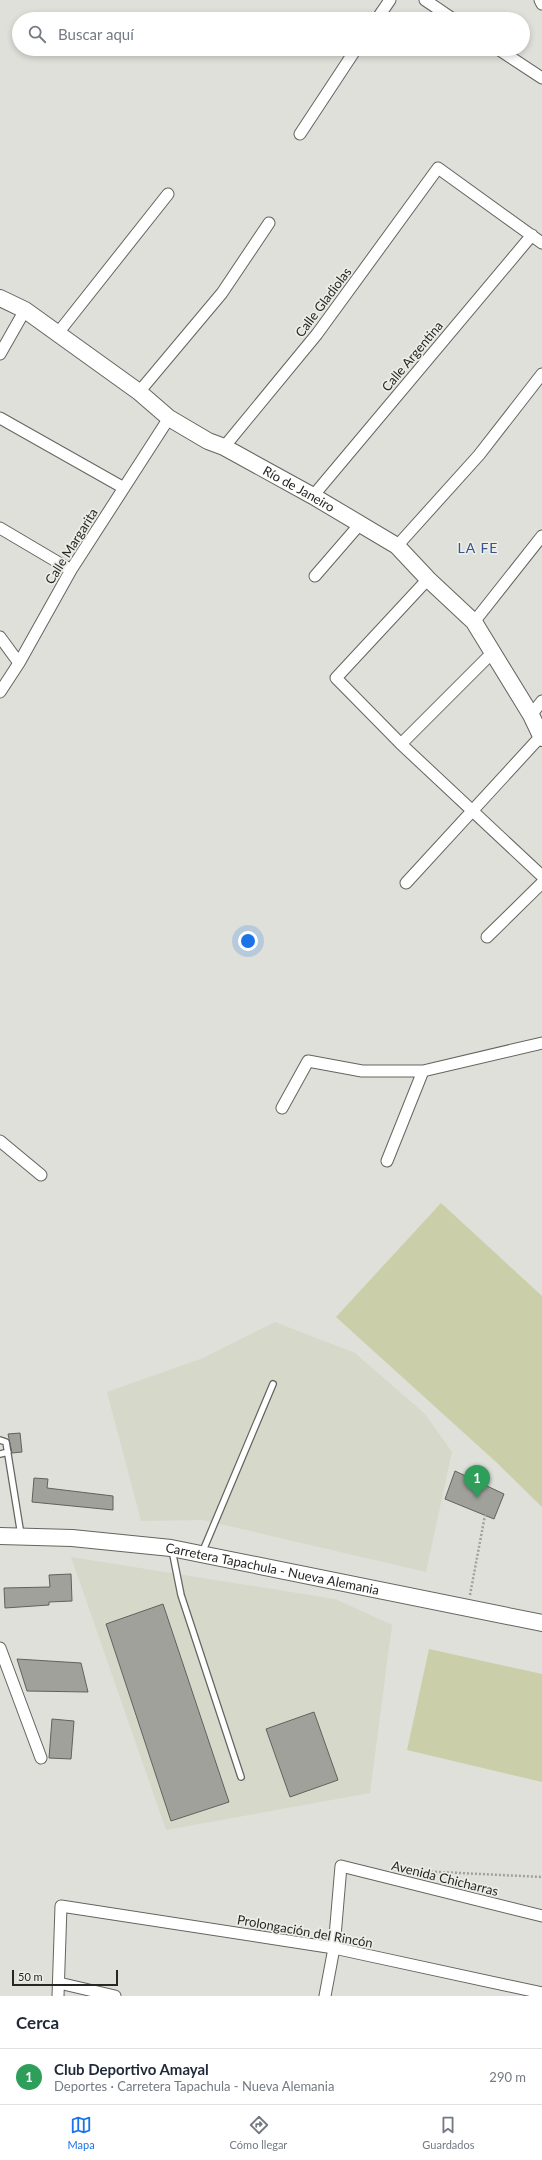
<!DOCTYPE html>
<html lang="es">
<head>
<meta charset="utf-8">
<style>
  body { margin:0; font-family:Lato,sans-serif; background:#f2f2f3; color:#1f2937 }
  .scale { position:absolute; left:12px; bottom:10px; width:106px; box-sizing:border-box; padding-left:4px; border:2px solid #262624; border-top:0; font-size:11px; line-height:14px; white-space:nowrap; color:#262624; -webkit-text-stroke:3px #ecede7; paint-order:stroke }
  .you { position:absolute; left:248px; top:941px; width:14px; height:14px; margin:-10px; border:3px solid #fff; border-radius:50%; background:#1a73e8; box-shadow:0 0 0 6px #1a73e833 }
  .badge { display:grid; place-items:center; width:26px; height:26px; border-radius:50%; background:#1a73e8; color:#fff; font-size:13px; font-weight:700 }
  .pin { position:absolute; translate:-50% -33px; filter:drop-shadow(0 1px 2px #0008) }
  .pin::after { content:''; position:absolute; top:21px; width:14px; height:12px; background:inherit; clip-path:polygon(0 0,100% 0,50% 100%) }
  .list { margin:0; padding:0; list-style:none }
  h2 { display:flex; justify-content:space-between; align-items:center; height:52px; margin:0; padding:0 16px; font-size:17px }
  h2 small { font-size:13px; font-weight:400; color:#747a83 }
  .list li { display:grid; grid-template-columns:26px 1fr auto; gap:12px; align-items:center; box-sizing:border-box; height:56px; padding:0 16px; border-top:1px solid #e0e1e3 }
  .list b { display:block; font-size:15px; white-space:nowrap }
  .list p { margin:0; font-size:13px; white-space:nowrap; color:#747a83 }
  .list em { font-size:13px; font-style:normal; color:#747a83 }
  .icon { flex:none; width:22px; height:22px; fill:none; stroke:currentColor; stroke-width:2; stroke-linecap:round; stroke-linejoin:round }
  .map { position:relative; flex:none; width:542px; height:1996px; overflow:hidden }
  .search { position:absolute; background:#fff; box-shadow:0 2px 6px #0003; left:12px; right:12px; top:12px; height:44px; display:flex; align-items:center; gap:10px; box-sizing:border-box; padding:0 14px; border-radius:22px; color:#747a83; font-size:15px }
  .sheet { height:108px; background:#fff }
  nav { display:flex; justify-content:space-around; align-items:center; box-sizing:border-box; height:56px; border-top:1px solid #e0e1e3; background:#fff; font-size:11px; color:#747a83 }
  nav a { display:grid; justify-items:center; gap:2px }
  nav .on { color:#1a73e8 }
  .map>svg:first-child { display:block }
  .built { fill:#d6d8ca }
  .green { fill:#cacfa9 }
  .building { fill:#a0a19b; stroke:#62625d }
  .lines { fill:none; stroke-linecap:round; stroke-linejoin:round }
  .lane-casing { stroke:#64655f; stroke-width:8 }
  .street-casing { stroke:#64655f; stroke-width:13 }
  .secondary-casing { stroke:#64655f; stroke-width:18 }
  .path { stroke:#a0a19c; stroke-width:2.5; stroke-dasharray:2 2; stroke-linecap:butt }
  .lane { stroke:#fff; stroke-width:5.5 }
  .street { stroke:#fff; stroke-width:11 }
  .secondary { stroke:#fff; stroke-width:16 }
  .labels { text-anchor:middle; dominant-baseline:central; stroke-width:3.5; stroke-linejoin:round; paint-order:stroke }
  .street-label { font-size:13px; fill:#262624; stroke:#ecede7 }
  .neighbourhood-label { font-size:14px; letter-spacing:1px; fill:#37548d; stroke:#ecede7 }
</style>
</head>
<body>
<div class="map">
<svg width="542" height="1996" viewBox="0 0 542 1996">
  <rect width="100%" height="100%" fill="#dfe0da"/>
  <path class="built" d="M 275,1322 L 355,1353 L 425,1414 L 452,1452 L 426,1572 L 203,1520 L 141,1521 L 107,1392 L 203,1358 Z
    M 71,1557 L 335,1599 L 392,1625 L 370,1793 L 166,1830 Z"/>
  <path class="green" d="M 441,1203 L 542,1296 L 542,1507 L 496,1462 L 336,1317 Z
    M 429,1649 L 542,1674 L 542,1782 L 407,1750 Z"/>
  <path class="building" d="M 20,1433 L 22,1452 L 12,1453 L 8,1434 Z
    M 455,1471 L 504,1494 L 494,1519 L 445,1499 Z
    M 34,1478 L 48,1479 L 47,1488 L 113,1496 L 113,1510 L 32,1502 Z
    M 71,1574 L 72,1601 L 49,1602 L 49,1605 L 5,1608 L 4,1588 L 50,1587 L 49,1575 Z
    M 163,1604 L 229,1802 L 171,1821 L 106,1624 Z
    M 17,1659 L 81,1663 L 88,1692 L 27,1691 Z
    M 314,1712 L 338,1780 L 290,1797 L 266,1729 Z
    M 52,1719 L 74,1721 L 71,1759 L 49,1758 Z"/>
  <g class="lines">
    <defs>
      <path id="lane" d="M 0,1440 L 6,1442 L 21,1535
        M 0,1454 L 8,1452
        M 172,1550 L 181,1595 L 241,1777
        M 202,1553 L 273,1384"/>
      <path id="street" d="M 425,0 L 453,19
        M 540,0 L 542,4
        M 377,19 L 390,0
        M 498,49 L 542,78
        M 300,134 L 356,49
        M 58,333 L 168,194
        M 0,354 L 25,310
        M 139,392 L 222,293 L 269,223
        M 0,418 L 124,488
        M 224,447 L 317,334 L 438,168 L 542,243
        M 313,496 L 532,235
        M 0,528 L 71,570
        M 397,546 L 479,455 L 542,374
        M 315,576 L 360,524
        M 428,579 L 336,678 L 401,744 L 542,876
        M 474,622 L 542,536
        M 0,637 L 19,663
        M 0,692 L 19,663 L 71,570 L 169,418
        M 531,715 L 542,701
        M 401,744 L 492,653
        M 406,883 L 541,736
        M 487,937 L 542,883
        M 282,1108 L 308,1061 L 362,1071 L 423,1071 L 542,1043
        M 0,1141 L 41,1175
        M 387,1161 L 423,1071
        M 0,1648 L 41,1758
        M 59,1983 L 115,1996
        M 58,1996 L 61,1906 L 334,1948 L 542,1993
        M 325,1996 L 334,1948 L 341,1866 L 542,1916"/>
      <g id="secondary">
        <path id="s1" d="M 0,298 L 25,310 L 139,392 L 169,418 L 208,441 L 224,447 L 313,496 L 397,546 L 428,579 L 474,622 L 531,715 L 542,738"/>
        <path id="s2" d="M 0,1536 L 72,1538 L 171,1548 L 542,1623"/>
      </g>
    </defs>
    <use href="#lane" class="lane-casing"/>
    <use href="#street" class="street-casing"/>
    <use href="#secondary" class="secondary-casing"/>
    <path class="path" d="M 470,1595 L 485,1515
      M 419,1871 L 542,1877"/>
    <use href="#lane" class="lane"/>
    <use href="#street" class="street"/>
    <use href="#secondary" class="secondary"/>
  </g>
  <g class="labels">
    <g class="street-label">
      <text transform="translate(323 302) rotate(-53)">Calle Gladiolas</text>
      <text transform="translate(412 356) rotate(-50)">Calle Argentina</text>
      <text stroke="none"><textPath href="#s1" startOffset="356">Río de Janeiro</textPath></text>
      <text transform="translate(71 546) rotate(-58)">Calle Margarita</text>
      <text stroke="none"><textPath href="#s2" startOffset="275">Carretera Tapachula - Nueva Alemania</textPath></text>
      <text transform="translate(445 1878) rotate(14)">Avenida Chicharras</text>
      <text transform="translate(305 1931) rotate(10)">Prolongación del Rincón</text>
    </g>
    <g class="neighbourhood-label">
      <text x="478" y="547">LA FE</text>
    </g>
  </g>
</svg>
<div class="scale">50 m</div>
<div class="you"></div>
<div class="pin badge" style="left:477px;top:1498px;background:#2e9e5b">1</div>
<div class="search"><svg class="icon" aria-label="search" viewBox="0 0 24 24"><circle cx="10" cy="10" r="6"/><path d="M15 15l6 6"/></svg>Buscar aquí</div>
</div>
<section class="sheet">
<h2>Cerca<small></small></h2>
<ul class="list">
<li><span class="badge" style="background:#2e9e5b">1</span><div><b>Club Deportivo Amayal</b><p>Deportes · Carretera Tapachula - Nueva Alemania</p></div><em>290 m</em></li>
</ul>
</section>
<nav>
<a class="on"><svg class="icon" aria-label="map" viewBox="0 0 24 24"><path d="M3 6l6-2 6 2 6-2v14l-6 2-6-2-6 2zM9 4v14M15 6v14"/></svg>Mapa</a>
<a><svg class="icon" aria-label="directions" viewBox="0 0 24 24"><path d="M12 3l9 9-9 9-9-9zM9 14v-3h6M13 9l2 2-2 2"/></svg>Cómo llegar</a>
<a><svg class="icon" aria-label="saved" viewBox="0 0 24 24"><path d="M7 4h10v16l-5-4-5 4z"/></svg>Guardados</a>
</nav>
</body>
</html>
